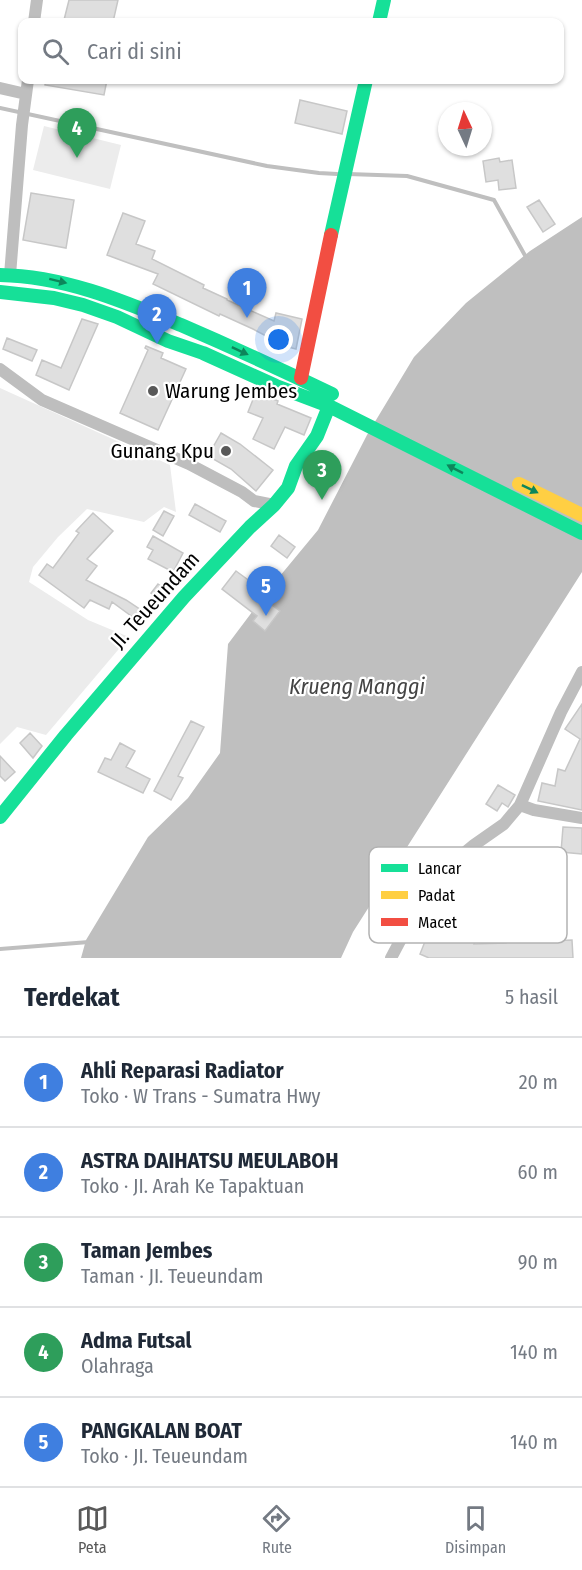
<!DOCTYPE html>
<html lang="id">
<head>
<meta charset="utf-8">
<style>
  body { margin:0; font-family:"Fira Sans Condensed",sans-serif; background:#f6f6f7; color:#1f2937 }
  .compass { position:absolute; left:438px; top:102px; width:54px; height:54px; border-radius:50%; background:#fff; box-shadow:0 2px 4px #0004; rotate:356deg }
  .you { position:absolute; left:279px; top:340px; width:21px; height:21px; margin:-15px; border:4px solid #fff; border-radius:50%; background:#1a73e8; box-shadow:0 0 0 9px #1a73e833 }
  .badge { display:grid; place-items:center; width:39px; height:39px; border-radius:50%; background:#595959; color:#fff; font-size:20px; font-weight:700 }
  .pin { position:absolute; translate:-50% -50px; filter:drop-shadow(0 2px 3px #0008) }
  .pin::after { content:''; position:absolute; top:32px; width:21px; height:18px; background:inherit; clip-path:polygon(0 0,100% 0,50% 100%) }
  .list { margin:0; padding:0; list-style:none }
  h2 { display:flex; justify-content:space-between; align-items:center; height:78px; margin:0; padding:0 24px; font-size:26px }
  h2 small { font-size:20px; font-weight:400; color:#747a83 }
  .list li { display:grid; grid-template-columns:39px 1fr auto; gap:18px; align-items:center; box-sizing:border-box; height:90px; padding:0 24px; border-top:2px solid #e0e1e3 }
  .list b { display:block; font-size:22px; white-space:nowrap }
  .list p { margin:0; font-size:20px; white-space:nowrap; color:#747a83 }
  .list em { font-size:20px; font-style:normal; color:#747a83 }
  .icon { flex:none; width:33px; height:33px; fill:none; stroke:currentColor; stroke-width:2; stroke-linecap:round; stroke-linejoin:round }
  .map { position:relative; flex:none; width:582px; height:958px; overflow:hidden }
  .search { position:absolute; background:#fff; box-shadow:0 2px 4px #0004; left:18px; right:18px; top:18px; height:66px; display:flex; align-items:center; gap:15px; box-sizing:border-box; padding:0 21px; border-radius:12px; color:#747a83; font-size:22px }
  .sheet { height:528px; background:#fff }
  nav { display:flex; justify-content:space-around; align-items:center; box-sizing:border-box; height:84px; border-top:2px solid #e0e1e3; background:#fff; font-size:16px; color:#747a83 }
  nav a { display:grid; justify-items:center; gap:3px }
  nav .on { color:#595959 }
  .map>svg:first-child { display:block }
  .green { fill:#ececec }
  .water { fill:#bfbfbf }
  .lines { fill:none; stroke-linecap:round; stroke-linejoin:round }
  .stream { stroke:#bfbfbf; stroke-width:4 }
  .building { fill:#dfdfdf; stroke:#c7c7c7; stroke-width:1.5 }
  .street { stroke:#bebebe; stroke-width:12 }
  .fast { stroke:#16e098; stroke-width:14 }
  .slow { stroke:#ffcf43; stroke-width:14 }
  .jam { stroke:#f24e42; stroke-width:14 }
  .oneway { fill:#0d865b }
  .poi-dot { fill:#595959; stroke:#fff; stroke-width:2 }
  .labels { text-anchor:middle; dominant-baseline:central; stroke-width:4.5; stroke-linejoin:round; paint-order:stroke }
  .poi-label { font-size:21px; fill:#000; stroke:#fff; text-anchor:start }
  .street-label { font-size:21px; fill:#000; stroke:#fff }
  .water-label { font-size:22px; font-style:italic; fill:#444; stroke:#fff }
  .key { fill:#fff; stroke:#b2b2b2; stroke-width:1.5 }
  .key-label { font-size:16px; fill:#000 }
</style>
</head>
<body>
<div class="map">
<svg width="582" height="958" viewBox="0 0 582 958">
  <rect width="100%" height="100%" fill="#fff"/>
  <path class="green" d="M 44,126 L 121,145 L 110,189 L 33,170 Z
    M 0,388 L 170,465 L 176,512 L 164,507 L 144,522 L 87,509 L 58,537 L 33,567 L 29,582 L 88,620 L 129,637 L 46,735 L 17,727 L 0,744 Z"/>
  <path class="water" d="M 582,217 L 582,572 L 353,932 L 341,958 L 81,958 L 86,940 L 148,837 L 188,798 L 220,753 L 228,644 L 270,588 L 318,530 L 367,435 L 414,357 L 466,303 L 530,251 Z"/>
  <g class="lines">
    <path class="stream" d="M 0,108 L 267,166 L 319,173 L 337,174
      M 348,174 L 407,176 L 494,200 L 527,259
      M 0,949 L 89,942"/>
  </g>
  <path class="building" d="M 69,0 L 118,0 L 113,22 L 74,22 L 64,20 Z
    M 46,80 L 107,80 L 104,95 L 45,85 Z
    M 300,100 L 347,111 L 342,134 L 295,123 Z
    M 499,158 L 500,162 L 512,160 L 516,188 L 499,190 L 498,180 L 486,182 L 483,161 Z
    M 31,193 L 74,200 L 66,248 L 23,240 Z
    M 539,200 L 555,224 L 543,232 L 527,207 Z
    M 123,213 L 145,221 L 136,244 L 155,251 L 152,259 L 204,285 L 203,288 L 227,299 L 227,300 L 274,321 L 276,313 L 302,319 L 296,349 L 269,342 L 270,338 L 253,329 L 220,314 L 219,316 L 153,284 L 158,274 L 107,255 Z
    M 82,319 L 98,324 L 69,390 L 36,375 L 42,360 L 61,368 Z
    M 7,338 L 37,350 L 32,361 L 3,349 Z
    M 146,346 L 163,353 L 161,358 L 186,369 L 158,430 L 120,413 L 148,350 L 145,348 Z
    M 256,392 L 278,401 L 277,404 L 311,418 L 304,435 L 285,427 L 274,449 L 253,439 L 263,418 L 248,412 Z
    M 221,433 L 240,444 L 273,470 L 256,491 L 231,469 L 208,456 Z
    M 195,504 L 226,521 L 220,532 L 189,515 Z
    M 164,511 L 174,516 L 163,536 L 153,530 Z
    M 93,513 L 113,531 L 87,559 L 97,566 L 86,580 L 126,600 L 141,610 L 134,618 L 112,602 L 109,609 L 90,600 L 84,608 L 39,575 L 47,564 L 53,568 L 79,533 L 76,531 Z
    M 279,535 L 295,547 L 287,558 L 271,546 Z
    M 153,536 L 183,553 L 173,572 L 148,559 L 153,550 L 147,547 Z
    M 236,571 L 262,590 L 258,595 L 280,611 L 265,631 L 253,621 L 257,616 L 222,589 Z
    M 158,584 L 170,592 L 163,602 L 151,593 Z
    M 582,704 L 582,810 L 538,801 L 542,783 L 555,786 L 558,769 L 565,771 L 580,739 L 565,729 Z
    M 191,721 L 204,727 L 178,776 L 183,778 L 171,800 L 154,791 Z
    M 30,733 L 42,746 L 33,758 L 20,743 Z
    M 120,743 L 135,751 L 126,767 L 150,779 L 143,793 L 98,772 L 105,758 L 111,760 Z
    M 0,756 L 15,772 L 5,781 L 0,776 Z
    M 498,785 L 515,795 L 508,807 L 502,803 L 497,811 L 486,804 Z
    M 563,827 L 582,828 L 582,854 L 561,852 Z
    M 430,929 L 440,933 L 441,930 L 475,939 L 474,944 L 506,943 L 506,932 L 523,931 L 523,942 L 572,940 L 573,958 L 429,958 L 420,954 Z"/>
  <g class="lines">
    <path class="street" d="M 34,22 L 37,0
      M 0,88 L 26,94
      M 10,275 L 22,125 L 28,80
      M 0,369 L 42,400 L 189,464 L 242,492 L 254,501 L 274,505
      M 520,805 L 534,810 L 582,818
      M 391,958 L 419,905 L 451,864 L 474,845 L 504,824 L 520,805 L 561,712 L 582,672"/>
    <path class="fast" d="M 379,22 L 384,0
      M 331,235 L 366,80
      M 0,275 C 64,276 123,301 181,325 C 232,347 282,370 332,394
      M 0,292 L 54,298 L 83,305 L 117,317 L 168,341 L 203,353 L 276,386 L 329,406 L 582,533
      M 0,817 L 66,735 L 184,597 L 250,527 L 274,505 L 288,488 L 296,466 L 317,436 L 329,406"/>
    <path class="slow" d="M 519,484 L 582,515"/>
    <path class="jam" d="M 301,378 L 331,235"/>
  </g>
  <defs><path id="oneway-solid" d="M-6-.8H1V-3.2L6.5 0L1 3.2V.8H-6Z" transform="scale(1.5)"/></defs>
  <g class="oneway">
    <use href="#oneway-solid" transform="translate(58 281) rotate(14)"/>
    <use href="#oneway-solid" transform="translate(240 351) rotate(25)"/>
    <use href="#oneway-solid" transform="translate(455 469) rotate(-153)"/>
    <use href="#oneway-solid" transform="translate(530 489) rotate(26)"/>
  </g>
  <g class="poi-dot">
    <circle cx="153" cy="391" r="6"/>
    <circle cx="226" cy="451" r="6"/>
  </g>
  <g class="labels">
    <g class="poi-label">
      <text x="165" y="391">Warung Jembes</text>
      <text x="214" y="451" text-anchor="end">Gunang Kpu</text>
    </g>
    <g class="street-label">
      <text transform="translate(155 600) rotate(-48)">JI. Teueundam</text>
    </g>
    <g class="water-label">
      <text x="357" y="686">Krueng Manggi</text>
    </g>
  </g>
  <rect x="369" y="847" width="198" height="96" rx="9" class="key"/>
  <rect x="381" y="864" width="27" height="8" fill="#16e098"/>
  <rect x="381" y="891" width="27" height="8" fill="#ffcf43"/>
  <rect x="381" y="918" width="27" height="8" fill="#f24e42"/>
  <g class="key-label">
    <text x="418" y="874">Lancar</text>
    <text x="418" y="901">Padat</text>
    <text x="418" y="928">Macet</text>
  </g>
</svg>
<svg class="compass" viewBox="-18 -18 36 36"><path d="M0-13l5 13h-10z" fill="#e53935"/><path d="M0 13l5-13h-10z" fill="#747a83"/></svg>
<div class="you"></div>
<div class="pin badge" style="left:247px;top:318px;background:#3f7fe0">1</div>
<div class="pin badge" style="left:157px;top:344px;background:#3f7fe0">2</div>
<div class="pin badge" style="left:322px;top:500px;background:#2e9e5b">3</div>
<div class="pin badge" style="left:77px;top:158px;background:#2e9e5b">4</div>
<div class="pin badge" style="left:266px;top:616px;background:#3f7fe0">5</div>
<div class="search"><svg class="icon" aria-label="search" viewBox="0 0 24 24"><circle cx="10" cy="10" r="6"/><path d="M15 15l6 6"/></svg>Cari di sini</div>
</div>
<section class="sheet">
<h2>Terdekat<small>5 hasil</small></h2>
<ul class="list">
<li><span class="badge" style="background:#3f7fe0">1</span><div><b>Ahli Reparasi Radiator</b><p>Toko · W Trans - Sumatra Hwy</p></div><em>20 m</em></li>
<li><span class="badge" style="background:#3f7fe0">2</span><div><b>ASTRA DAIHATSU MEULABOH</b><p>Toko · JI. Arah Ke Tapaktuan</p></div><em>60 m</em></li>
<li><span class="badge" style="background:#2e9e5b">3</span><div><b>Taman Jembes</b><p>Taman · JI. Teueundam</p></div><em>90 m</em></li>
<li><span class="badge" style="background:#2e9e5b">4</span><div><b>Adma Futsal</b><p>Olahraga</p></div><em>140 m</em></li>
<li><span class="badge" style="background:#3f7fe0">5</span><div><b>PANGKALAN BOAT</b><p>Toko · JI. Teueundam</p></div><em>140 m</em></li>
</ul>
</section>
<nav>
<a class="on"><svg class="icon" aria-label="map" viewBox="0 0 24 24"><path d="M3 6l6-2 6 2 6-2v14l-6 2-6-2-6 2zM9 4v14M15 6v14"/></svg>Peta</a>
<a><svg class="icon" aria-label="directions" viewBox="0 0 24 24"><path d="M12 3l9 9-9 9-9-9zM9 14v-3h6M13 9l2 2-2 2"/></svg>Rute</a>
<a><svg class="icon" aria-label="saved" viewBox="0 0 24 24"><path d="M7 4h10v16l-5-4-5 4z"/></svg>Disimpan</a>
</nav>
</body>
</html>
